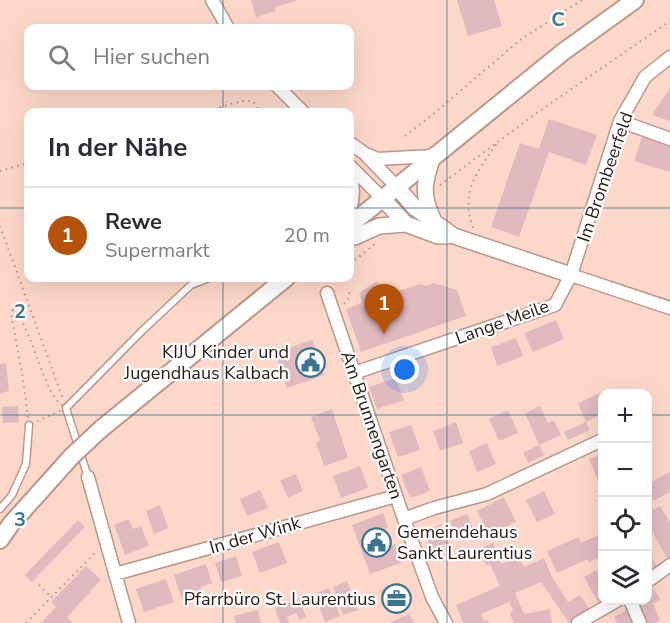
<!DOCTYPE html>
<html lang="de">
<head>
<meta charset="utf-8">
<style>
  body { margin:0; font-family:"Nunito Sans",sans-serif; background:#f7f7f7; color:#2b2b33 }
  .controls { position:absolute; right:18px; bottom:18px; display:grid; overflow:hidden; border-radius:12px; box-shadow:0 6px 24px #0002 }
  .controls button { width:54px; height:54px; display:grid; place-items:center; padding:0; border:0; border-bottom:2px solid #e1e1e2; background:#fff; color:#2b2b33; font:30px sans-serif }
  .you { position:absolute; left:405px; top:370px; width:21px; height:21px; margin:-15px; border:4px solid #fff; border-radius:50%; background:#1a73e8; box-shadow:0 0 0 9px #1a73e833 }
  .badge { display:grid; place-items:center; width:39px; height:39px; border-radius:50%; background:#b45309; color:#fff; font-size:20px; font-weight:700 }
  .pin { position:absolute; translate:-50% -50px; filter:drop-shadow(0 2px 3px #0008) }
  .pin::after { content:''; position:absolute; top:32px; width:21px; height:18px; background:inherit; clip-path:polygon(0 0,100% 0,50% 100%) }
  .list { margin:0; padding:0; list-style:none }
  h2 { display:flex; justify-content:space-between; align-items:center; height:78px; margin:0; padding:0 24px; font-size:26px }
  h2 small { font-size:20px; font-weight:400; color:#7c7c81 }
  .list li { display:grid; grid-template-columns:39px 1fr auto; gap:18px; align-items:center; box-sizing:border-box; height:96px; padding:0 24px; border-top:2px solid #e1e1e2 }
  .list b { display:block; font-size:22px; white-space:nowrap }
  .list p { margin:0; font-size:20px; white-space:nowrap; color:#7c7c81 }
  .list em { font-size:20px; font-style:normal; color:#7c7c81 }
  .icon { flex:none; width:33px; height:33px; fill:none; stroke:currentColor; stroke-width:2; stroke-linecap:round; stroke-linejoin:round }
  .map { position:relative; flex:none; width:670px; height:623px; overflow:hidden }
  .search { position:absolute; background:#fff; box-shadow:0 6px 24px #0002; left:24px; top:24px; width:330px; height:66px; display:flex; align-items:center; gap:15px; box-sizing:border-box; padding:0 21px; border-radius:12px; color:#7c7c81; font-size:22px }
  .panel { position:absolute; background:#fff; box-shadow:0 6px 24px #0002; left:24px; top:108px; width:330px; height:174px; border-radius:12px }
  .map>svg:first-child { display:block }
  .building { fill:#e1bac0 }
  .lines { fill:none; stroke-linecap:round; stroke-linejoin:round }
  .service-casing { stroke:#ba978a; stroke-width:9 }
  .minor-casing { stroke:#ba978a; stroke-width:15 }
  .tertiary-casing { stroke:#ba978a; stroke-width:18 }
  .secondary-casing { stroke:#ba978a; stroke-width:20 }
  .path { stroke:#b2958a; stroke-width:2; stroke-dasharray:1.5 4.5; stroke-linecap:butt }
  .service { stroke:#fff; stroke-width:6 }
  .minor { stroke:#fff; stroke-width:12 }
  .tertiary { stroke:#fff; stroke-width:15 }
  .secondary { stroke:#fff; stroke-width:16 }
  .secondary-bridge-casing { stroke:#ba978a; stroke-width:20; stroke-linecap:butt }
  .secondary-bridge { stroke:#fff; stroke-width:16 }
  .grid { fill:none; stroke:#3c758f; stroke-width:1.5; stroke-opacity:0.55 }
  .labels { text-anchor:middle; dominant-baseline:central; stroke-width:4.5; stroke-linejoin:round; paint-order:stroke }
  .street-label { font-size:18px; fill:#271a15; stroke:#fff }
  .poi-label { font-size:18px; fill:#271a15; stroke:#fff; text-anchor:end }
  .grid-label { font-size:20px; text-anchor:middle; font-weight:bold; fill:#3c758f; stroke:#fff; stroke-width:4.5; stroke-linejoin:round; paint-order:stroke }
</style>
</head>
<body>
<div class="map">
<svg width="670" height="623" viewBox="0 0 670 623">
  <rect width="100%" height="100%" fill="#fdd8ca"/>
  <path class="building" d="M 251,0 L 296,0 L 296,1 L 275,7 L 276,11 L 256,17 Z
    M 457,0 L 494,0 L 502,26 L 468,36 Z
    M 670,88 L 670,121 L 652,115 Z
    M 549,119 L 597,135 L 586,165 L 549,152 L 519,237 L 491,227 L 520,143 L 539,149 Z
    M 642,137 L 670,146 L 670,172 L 634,161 Z
    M 377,281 L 382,296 L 420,284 L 427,286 L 434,283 L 457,290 L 466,316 L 361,352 L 346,309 L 362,303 L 359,293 Z
    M 556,320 L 564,339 L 533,352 L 524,333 Z
    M 516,338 L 523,356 L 497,366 L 491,347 Z
    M 312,340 L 324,375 L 287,388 L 275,353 Z
    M 6,363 L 9,391 L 0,393 L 0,364 Z
    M 396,378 L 404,400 L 377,409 L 369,387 Z
    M 602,392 L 602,414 L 586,422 L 590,430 L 568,440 L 564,432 L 586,422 L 578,403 Z
    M 18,406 L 19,422 L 3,423 L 2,407 Z
    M 540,406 L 548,423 L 554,420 L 561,435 L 539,445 L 525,413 Z
    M 332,409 L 348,458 L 324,466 L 316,443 L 320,440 L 311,417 Z
    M 508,410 L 518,433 L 499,441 L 489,419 Z
    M 456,422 L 463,443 L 440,451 L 433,431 Z
    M 411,425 L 420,450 L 398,457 L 389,432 Z
    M 487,443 L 496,464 L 477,472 L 469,451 Z
    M 539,445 L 544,455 L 528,463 L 523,453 Z
    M 602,454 L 602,482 L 599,483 L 589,459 Z
    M 360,466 L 368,488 L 341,498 L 333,476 Z
    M 421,467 L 430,491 L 410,498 L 401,475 Z
    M 670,472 L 670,492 L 653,501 L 648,490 L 648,484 Z
    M 296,474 L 303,491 L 288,498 L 280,480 Z
    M 260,490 L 268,508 L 247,516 L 240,499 Z
    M 544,491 L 555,514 L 537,522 L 526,500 Z
    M 504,497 L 516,522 L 489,535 L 477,511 Z
    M 160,505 L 168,528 L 154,534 L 146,511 Z
    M 660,506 L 670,522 L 670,559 L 668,560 L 653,533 L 648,535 L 648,512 Z
    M 383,513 L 388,527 L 385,529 L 391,546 L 395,544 L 401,563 L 370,574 L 352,525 Z
    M 467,514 L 475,533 L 458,540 L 450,521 Z
    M 129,519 L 133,529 L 141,526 L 149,546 L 125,555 L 114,525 Z
    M 78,520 L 85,527 L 32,582 L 25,575 Z
    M 441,524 L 449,542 L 432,550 L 424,532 Z
    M 602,533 L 602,556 L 589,562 L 588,559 L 557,573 L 547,551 L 578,537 L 581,543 Z
    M 279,542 L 287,563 L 260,573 L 252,552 Z
    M 493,543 L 502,564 L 519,556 L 524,567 L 544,558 L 552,577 L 568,602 L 580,595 L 591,612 L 569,623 L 541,582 L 515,593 L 524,614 L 550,609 L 552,623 L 514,623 L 510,614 L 513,610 L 509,602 L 481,614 L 484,621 L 487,620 L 489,623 L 463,623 L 456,605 L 500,586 L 490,564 L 486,566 L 479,549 Z
    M 648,553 L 657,566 L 648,572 Z
    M 236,556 L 242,576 L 221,582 L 215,563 Z
    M 206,564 L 212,583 L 201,587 L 203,593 L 182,600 L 174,575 Z
    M 86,566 L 101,580 L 67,617 L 73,623 L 41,623 L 56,607 L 51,602 Z
    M 596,570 L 598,574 L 602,572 L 602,600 L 613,600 L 601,607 L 584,577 Z
    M 166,579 L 174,602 L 144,612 L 136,589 Z
    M 347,581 L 358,610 L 343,615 L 333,587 Z
    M 398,583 L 405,604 L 387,611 L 380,590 Z
    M 329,588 L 340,616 L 325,622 L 315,594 Z
    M 654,589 L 660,599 L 653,604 L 660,620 L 655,623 L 646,623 L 635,600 L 648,600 L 648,594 Z
    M 299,599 L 306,617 L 299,620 L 296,613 L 287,617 L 289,623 L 280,623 L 275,608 Z
    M 629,609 L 636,623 L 617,623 L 614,617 Z
    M 258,610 L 261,623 L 236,623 L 234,616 Z
    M 409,614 L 414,623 L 389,623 Z"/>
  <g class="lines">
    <defs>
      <path id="service" d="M 88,477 L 66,408 L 143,330 L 191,285 L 209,278
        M 0,509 L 12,495 L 26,464 L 29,425"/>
      <path id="minor" d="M 212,0 L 228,28
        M 277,86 L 303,112
        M 620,121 L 670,139
        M 350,143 L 364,153 L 396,186
        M 364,153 L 377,159 L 433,156
        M 350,166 L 382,198
        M 350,173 C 354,186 354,197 350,210
        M 571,275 L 670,308
        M 327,293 L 404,519 L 432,597 L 446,623
        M 354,373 L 555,305 L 571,275 L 620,121 L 645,77 L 670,57
        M 88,477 L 129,623
        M 404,519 L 434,508 L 487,494 L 602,440
        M 115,574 L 396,496
        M 648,581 L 670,565
        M 630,600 L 640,623
        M 578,623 L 618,600"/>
      <path id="tertiary" d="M 433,156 C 424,184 421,194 434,221
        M 396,186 L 415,208 L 454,236 L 571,275
        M 382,198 L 406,224 L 438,236 L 447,236
        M 350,236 L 355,237 L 379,226 L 406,224"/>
      <path id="secondary" d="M 350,225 L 563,52 L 635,0
        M 101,429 L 286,278
        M 0,540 L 11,524 L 72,456"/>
    </defs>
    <use href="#service" class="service-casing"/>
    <use href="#minor" class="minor-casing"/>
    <use href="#tertiary" class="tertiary-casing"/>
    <use href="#secondary" class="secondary-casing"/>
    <path class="path" d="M 202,112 L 243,101 L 253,101 L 260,112
      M 405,136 L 431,116 L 520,40 L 582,0
      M 0,171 L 28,163
      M 440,185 L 538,112 L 670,21
      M 0,226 L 63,399
      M 473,228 C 460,192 477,172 497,143
      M 350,264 L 375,244
      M 344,304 L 348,299 L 350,290
      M 13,309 C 26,317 42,380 55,398 C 58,402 62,405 66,408 L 29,425 L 23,379 L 11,313 Z
      M 39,585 L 51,597
      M 26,623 L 97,551"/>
    <use href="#service" class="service"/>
    <use href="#minor" class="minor"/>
    <use href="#tertiary" class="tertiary"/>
    <use href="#secondary" class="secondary"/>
    <defs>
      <path id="secondary-bridge" d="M 72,456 L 101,429"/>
    </defs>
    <use href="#secondary-bridge" class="secondary-bridge-casing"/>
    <use href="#secondary-bridge" class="secondary-bridge"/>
  </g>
  <path class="grid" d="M 223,0 L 223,28M 447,0 L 447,623M 223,86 L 223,112M 0,208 L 28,208M 350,208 L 670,208M 223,278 L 223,623M 0,415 L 602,415M 648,415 L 670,415"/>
  <defs>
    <symbol id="civic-ring" viewBox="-11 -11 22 22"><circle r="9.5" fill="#fff" stroke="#3c758f" stroke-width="1.5"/><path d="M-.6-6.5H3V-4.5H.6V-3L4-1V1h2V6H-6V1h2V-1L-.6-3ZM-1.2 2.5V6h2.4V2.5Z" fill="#3c758f"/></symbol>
    <symbol id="office-ring" viewBox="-11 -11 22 22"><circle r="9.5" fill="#fff" stroke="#3c758f" stroke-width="1.5"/><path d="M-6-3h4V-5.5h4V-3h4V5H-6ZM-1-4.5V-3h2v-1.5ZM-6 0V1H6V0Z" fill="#3c758f"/></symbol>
  </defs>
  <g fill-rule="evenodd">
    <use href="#civic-ring" x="294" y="346" width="33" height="33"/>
    <use href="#civic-ring" x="360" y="526" width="33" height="33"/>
    <use href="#office-ring" x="380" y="582" width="33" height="33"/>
  </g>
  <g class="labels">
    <g class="street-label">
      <text transform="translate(605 177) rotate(-71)">Im Brombeerfeld</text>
      <text transform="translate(502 322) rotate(-20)">Lange Meile</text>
      <text transform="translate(372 425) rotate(71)">Am Brunnengarten</text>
      <text transform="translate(255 535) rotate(-16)">In der Wink</text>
    </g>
    <g class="poi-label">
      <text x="289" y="352">KIJU Kinder und<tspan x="289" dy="21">Jugendhaus Kalbach</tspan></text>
      <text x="397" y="532" text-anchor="start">Gemeindehaus<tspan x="397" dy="21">Sankt Laurentius</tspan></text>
      <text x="376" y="599">Pfarrbüro St. Laurentius</text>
    </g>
  </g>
  <g class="grid-label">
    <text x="558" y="26">C</text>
    <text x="20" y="318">2</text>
    <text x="20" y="526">3</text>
  </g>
</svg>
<div class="controls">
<button>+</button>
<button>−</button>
<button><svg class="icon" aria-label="locate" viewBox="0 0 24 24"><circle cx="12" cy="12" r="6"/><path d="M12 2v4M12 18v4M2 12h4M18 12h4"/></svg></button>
<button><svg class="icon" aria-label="layers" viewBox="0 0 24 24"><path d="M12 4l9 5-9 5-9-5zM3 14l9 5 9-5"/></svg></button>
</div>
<div class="you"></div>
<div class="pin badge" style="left:384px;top:334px">1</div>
<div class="search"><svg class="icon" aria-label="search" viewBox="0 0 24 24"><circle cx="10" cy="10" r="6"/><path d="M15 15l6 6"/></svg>Hier suchen</div>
<section class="panel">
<h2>In der Nähe<small></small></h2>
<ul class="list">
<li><span class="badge">1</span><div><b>Rewe</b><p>Supermarkt</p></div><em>20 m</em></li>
</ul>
</section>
</div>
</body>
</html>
